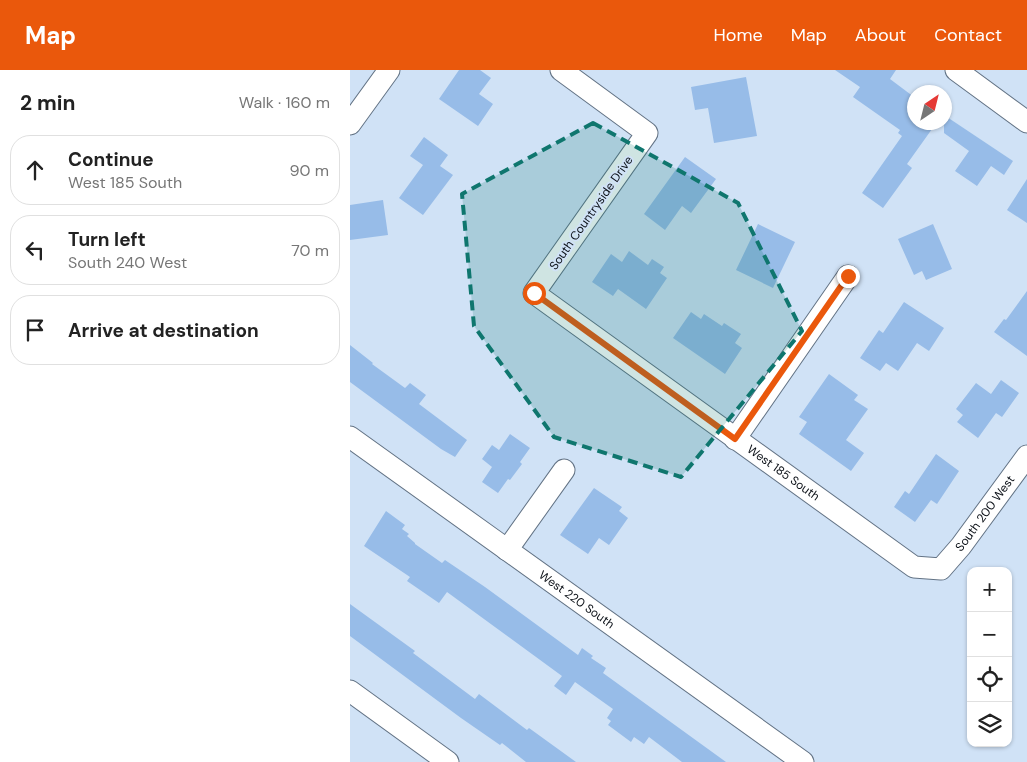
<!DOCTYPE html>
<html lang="en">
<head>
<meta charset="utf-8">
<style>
  body { margin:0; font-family:"DM Sans",sans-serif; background:#f6f6f6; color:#222 }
  .controls { position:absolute; right:15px; bottom:15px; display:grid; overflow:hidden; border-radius:10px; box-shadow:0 1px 4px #0004 }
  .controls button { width:45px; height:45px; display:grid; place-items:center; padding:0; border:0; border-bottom:1px solid #e0e0e0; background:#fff; color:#222; font:25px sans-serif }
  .compass { position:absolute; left:557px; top:15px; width:45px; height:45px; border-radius:50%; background:#fff; box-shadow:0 1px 4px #0004; rotate:35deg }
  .stop { position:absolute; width:15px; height:15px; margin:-11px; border:4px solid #ea580c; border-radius:50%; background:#fff }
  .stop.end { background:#ea580c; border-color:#fff; box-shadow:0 1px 5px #0008 }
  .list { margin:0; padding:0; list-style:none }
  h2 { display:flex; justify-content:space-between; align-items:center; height:65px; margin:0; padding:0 20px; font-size:21px }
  h2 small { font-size:16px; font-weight:400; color:#767676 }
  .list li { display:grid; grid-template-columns:32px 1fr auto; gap:15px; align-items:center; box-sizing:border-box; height:70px; margin:0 10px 10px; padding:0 10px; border:1px solid #e0e0e0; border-radius:20px }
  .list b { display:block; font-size:19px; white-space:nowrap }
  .list p { margin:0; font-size:16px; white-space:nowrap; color:#767676 }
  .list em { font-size:16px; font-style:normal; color:#767676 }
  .icon { flex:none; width:28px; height:28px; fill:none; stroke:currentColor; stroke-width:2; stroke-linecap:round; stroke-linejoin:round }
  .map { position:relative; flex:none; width:677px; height:692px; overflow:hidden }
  header { display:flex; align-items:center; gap:30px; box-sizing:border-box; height:70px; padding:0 25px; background:#ea580c; color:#fff }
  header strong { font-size:24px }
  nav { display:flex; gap:28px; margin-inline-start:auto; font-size:18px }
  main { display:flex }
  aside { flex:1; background:#fff }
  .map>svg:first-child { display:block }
  .building { fill:#97bce8 }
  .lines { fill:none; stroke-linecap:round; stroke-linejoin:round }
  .minor-casing { stroke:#637385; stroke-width:23 }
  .minor { stroke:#fff; stroke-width:21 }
  .route { stroke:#ea580c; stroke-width:6 }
  .marked { fill:#0f766e; fill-opacity:0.2; stroke:#0f766e; stroke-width:4; stroke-dasharray:10 6; stroke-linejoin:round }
  .labels { text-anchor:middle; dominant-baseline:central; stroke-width:4; stroke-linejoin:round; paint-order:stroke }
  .street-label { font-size:12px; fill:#0a0f16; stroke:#d0e2f6 }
</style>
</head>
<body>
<header>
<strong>Map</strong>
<nav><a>Home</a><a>Map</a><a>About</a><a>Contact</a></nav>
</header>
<main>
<aside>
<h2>2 min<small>Walk · 160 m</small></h2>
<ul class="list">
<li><svg class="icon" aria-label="ahead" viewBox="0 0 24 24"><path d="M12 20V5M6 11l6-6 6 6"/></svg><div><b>Continue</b><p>West 185 South</p></div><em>90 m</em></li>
<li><svg class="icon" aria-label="left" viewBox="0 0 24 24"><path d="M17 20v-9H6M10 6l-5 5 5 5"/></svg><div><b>Turn left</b><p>South 240 West</p></div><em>70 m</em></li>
<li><svg class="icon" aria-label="arrive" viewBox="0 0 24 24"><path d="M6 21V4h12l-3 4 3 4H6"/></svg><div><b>Arrive at destination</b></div></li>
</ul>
</aside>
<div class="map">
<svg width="677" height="692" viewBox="0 0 677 692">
  <rect width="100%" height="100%" fill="#d0e2f6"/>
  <path class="building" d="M 109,0 L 130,0 L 141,8 L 129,24 L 143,34 L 128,56 L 89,29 Z
    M 485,0 L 546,0 L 540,9 L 564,27 L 564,52 L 587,52 L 557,94 L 562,98 L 533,138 L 512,123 L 552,66 L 548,63 L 550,60 L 503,27 L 510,17 Z
    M 396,7 L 407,66 L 364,73 L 358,38 L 345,40 L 341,17 Z
    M 594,45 L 663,91 L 654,105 L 641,96 L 627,116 L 605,101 L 619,81 L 594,63 Z
    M 74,67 L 98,85 L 90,96 L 103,105 L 73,145 L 49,128 L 73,95 L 60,86 Z
    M 335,87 L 366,109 L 341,143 L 332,136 L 315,160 L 294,144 Z
    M 677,109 L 677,153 L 657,140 Z
    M 33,130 L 38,165 L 0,170 L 0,135 Z
    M 408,154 L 445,172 L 423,218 L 386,200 Z
    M 583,154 L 602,199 L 576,210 L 572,201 L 564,205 L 548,169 Z
    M 279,181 L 298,195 L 302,189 L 314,197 L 310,203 L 317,208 L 296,239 L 268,219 L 263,226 L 242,212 L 261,184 L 272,192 Z
    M 677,221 L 677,286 L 644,262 L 654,249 L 656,250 Z
    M 554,232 L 594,258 L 579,281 L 567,273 L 548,301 L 536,293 L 530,301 L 510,288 L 529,260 L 533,263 Z
    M 341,242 L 351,249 L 354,244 L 372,256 L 374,253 L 391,264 L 385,273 L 392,278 L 375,304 L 323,268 Z
    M 0,275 L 23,293 L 22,294 L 55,318 L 60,313 L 76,325 L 69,334 L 117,370 L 105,387 L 91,379 L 0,312 Z
    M 479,304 L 508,325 L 504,330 L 518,339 L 496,370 L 514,383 L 501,401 L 449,364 L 457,352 L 449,347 Z
    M 651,310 L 669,323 L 652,347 L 646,343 L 628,368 L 607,352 L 613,345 L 606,339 L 626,313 L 641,324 Z
    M 160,364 L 180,378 L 170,392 L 172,394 L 160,410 L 158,409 L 148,423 L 132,412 L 142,397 L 132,389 L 142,375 L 149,380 Z
    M 586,384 L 609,401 L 587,434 L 581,430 L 565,452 L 544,437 L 555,421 L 559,424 Z
    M 244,418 L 272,437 L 269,441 L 278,448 L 259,475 L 249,468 L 238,484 L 210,465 Z
    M 36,441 L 55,455 L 52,459 L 59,464 L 57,466 L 65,473 L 65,474 L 92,493 L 95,490 L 135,517 L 228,585 L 232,578 L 243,586 L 241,588 L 256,598 L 253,603 L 376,692 L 332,692 L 299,667 L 294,674 L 284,667 L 281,672 L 258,655 L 261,651 L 257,648 L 263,639 L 225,612 L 216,625 L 204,616 L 212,606 L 97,522 L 89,533 L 57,511 L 60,507 L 14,476 Z
    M 0,534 L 65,581 L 63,583 L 125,629 L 129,624 L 177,660 L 179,658 L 226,692 L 176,692 L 152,673 L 150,675 L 111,648 L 0,566 Z"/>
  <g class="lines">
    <defs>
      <g id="minor">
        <path id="s1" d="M 211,0 L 297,63 L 184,223 L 564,497 L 591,499 L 611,476 L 677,386"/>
        <path d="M 606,0 L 677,52"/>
        <path d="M 0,54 L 39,0"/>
        <path id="s2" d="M 0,367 L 453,692"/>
        <path d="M 385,369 L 498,206"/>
        <path d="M 157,480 L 214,400"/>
        <path d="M 0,621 L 98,692"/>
      </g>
    </defs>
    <use href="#minor" class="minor-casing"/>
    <use href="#minor" class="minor"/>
  </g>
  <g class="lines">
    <path class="route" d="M 184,223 L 385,369 L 498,206"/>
  </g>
  <path class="marked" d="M 243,53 L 388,133 L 452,261 L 331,407 L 204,367 L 124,256 L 112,124 Z"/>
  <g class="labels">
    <g class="street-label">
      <text transform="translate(241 143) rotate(-55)">South Countryside Drive</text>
      <text stroke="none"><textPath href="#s1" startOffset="610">West 185 South</textPath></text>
      <text stroke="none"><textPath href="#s1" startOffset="869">South 200 West</textPath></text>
      <text stroke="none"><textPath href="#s2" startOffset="279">West 220 South</textPath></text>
    </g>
  </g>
</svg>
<div class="controls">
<button>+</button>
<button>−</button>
<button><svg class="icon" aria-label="locate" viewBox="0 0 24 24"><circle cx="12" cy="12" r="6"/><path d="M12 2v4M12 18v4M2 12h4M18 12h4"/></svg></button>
<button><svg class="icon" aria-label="layers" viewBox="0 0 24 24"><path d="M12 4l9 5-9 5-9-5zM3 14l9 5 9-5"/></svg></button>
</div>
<svg class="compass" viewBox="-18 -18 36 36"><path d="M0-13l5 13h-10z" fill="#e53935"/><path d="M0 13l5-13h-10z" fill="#767676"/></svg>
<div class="stop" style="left:184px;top:223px"></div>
<div class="stop end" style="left:498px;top:206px"></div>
</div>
</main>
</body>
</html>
